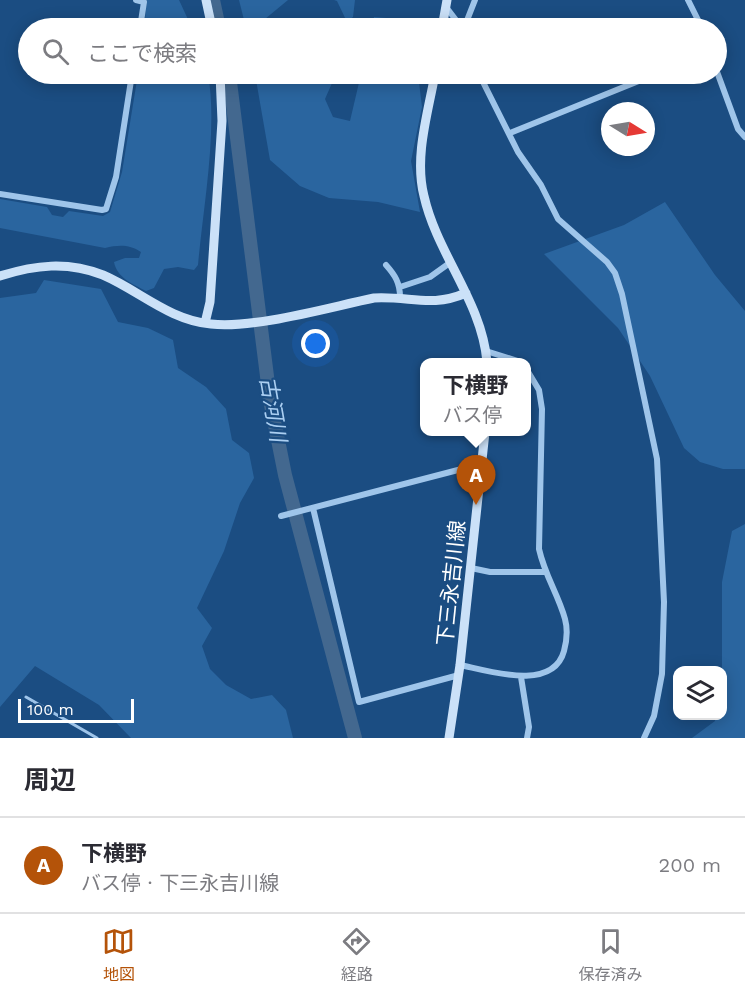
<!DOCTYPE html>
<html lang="ja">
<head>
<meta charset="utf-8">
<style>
  body { margin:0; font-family:"Work Sans","Noto Sans JP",sans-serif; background:#f7f7f7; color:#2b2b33 }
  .controls { position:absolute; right:18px; bottom:18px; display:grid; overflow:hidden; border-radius:12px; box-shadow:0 3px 15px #0003 }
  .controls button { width:54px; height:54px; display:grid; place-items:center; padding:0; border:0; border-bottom:2px solid #e1e1e2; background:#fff; color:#2b2b33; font:30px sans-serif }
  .compass { position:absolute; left:601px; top:102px; width:54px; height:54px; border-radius:50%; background:#fff; box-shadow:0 3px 15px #0003; rotate:101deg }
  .scale { position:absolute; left:18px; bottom:15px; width:116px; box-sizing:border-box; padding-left:6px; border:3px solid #fff; border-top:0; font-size:16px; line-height:21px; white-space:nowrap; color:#fff; -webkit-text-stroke:4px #1b4d82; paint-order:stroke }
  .you { position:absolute; left:316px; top:344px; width:21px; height:21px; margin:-15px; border:4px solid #fff; border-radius:50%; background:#1a73e8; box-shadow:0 0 0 9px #1a73e833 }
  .badge { display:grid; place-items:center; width:39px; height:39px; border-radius:50%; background:#b45309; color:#fff; font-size:20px; font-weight:700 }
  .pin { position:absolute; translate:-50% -50px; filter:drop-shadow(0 2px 3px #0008) }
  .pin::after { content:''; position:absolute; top:32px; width:21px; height:18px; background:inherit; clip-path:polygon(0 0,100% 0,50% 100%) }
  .popup { position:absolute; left:420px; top:358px; width:111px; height:78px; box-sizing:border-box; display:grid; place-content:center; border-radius:12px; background:#fff; filter:drop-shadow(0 2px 4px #0005); font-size:20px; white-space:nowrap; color:#7c7c81 }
  .popup b { font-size:22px; color:#2b2b33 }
  .popup::after { content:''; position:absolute; left:50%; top:100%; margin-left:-12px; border:12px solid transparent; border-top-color:#fff }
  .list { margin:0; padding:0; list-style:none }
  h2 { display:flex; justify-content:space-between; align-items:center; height:78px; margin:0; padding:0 24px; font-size:26px }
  h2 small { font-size:20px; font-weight:400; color:#7c7c81 }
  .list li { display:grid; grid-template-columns:39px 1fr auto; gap:18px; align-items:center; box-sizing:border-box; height:96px; padding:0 24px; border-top:2px solid #e1e1e2 }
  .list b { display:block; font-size:22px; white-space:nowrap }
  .list p { margin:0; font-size:20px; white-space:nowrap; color:#7c7c81 }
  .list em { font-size:20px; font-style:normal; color:#7c7c81 }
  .icon { flex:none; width:33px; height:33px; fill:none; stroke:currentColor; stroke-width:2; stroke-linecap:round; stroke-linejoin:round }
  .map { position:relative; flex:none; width:745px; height:738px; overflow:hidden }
  .search { position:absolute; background:#fff; box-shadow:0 3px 15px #0003; left:18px; right:18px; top:18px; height:66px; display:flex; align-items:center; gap:15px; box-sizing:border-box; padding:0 21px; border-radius:33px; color:#7c7c81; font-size:22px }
  .sheet { height:174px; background:#fff }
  nav { display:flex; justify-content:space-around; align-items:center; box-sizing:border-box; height:84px; border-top:2px solid #e1e1e2; background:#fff; font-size:16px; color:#7c7c81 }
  nav a { display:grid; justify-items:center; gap:3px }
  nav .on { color:#b45309 }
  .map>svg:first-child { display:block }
  .green { fill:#2a659f }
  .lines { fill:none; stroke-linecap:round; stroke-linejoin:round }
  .river { stroke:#43688f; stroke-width:14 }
  .lane { stroke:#9fc5ea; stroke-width:3 }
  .street { stroke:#9fc5ea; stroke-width:6 }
  .secondary { stroke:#cbe1f8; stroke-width:9 }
  .labels { text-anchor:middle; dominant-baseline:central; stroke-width:4.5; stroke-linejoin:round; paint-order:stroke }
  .street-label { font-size:21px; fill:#fff; stroke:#1b4d82 }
  .water-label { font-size:22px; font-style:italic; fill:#abcff2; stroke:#1b4d82 }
</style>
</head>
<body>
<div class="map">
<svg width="745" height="738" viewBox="0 0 745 738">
  <rect width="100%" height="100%" fill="#1b4d82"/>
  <path class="green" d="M 147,0 L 179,0 L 192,28 L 144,28 Z
    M 239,0 L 288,0 L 265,19 L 266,28 L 246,28 Z
    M 334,0 L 355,0 L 353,17 L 347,22 L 337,1 Z
    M 374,17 L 411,20 L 412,28 L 372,28 Z
    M 138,74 L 208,74 C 218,129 203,208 198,265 L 194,270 L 178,267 L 164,269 L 154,288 L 146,291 C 133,284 117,278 114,262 L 125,258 L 139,258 L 141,252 C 129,244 118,245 105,248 L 0,228 L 0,199 L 47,207 L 52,215 L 63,217 L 69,211 L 103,216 L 110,212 L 122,172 Z
    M 255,74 L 336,74 L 325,99 L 333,117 L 350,121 L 361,74 L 418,74 L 422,107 L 411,161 L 420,212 L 378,202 L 329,198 L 300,186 L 270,160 Z
    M 665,202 L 715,275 L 745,311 L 745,469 L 723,469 L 700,462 L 684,448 L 650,376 L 618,328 L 544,254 L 624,225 Z
    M 44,280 L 101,289 L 118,322 L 148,328 L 173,340 L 178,368 L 206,387 L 226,409 L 232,440 L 249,453 L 254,478 L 240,503 L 224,551 L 197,608 L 212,628 L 202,646 L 210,669 L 226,685 L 251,699 L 272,695 L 286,710 L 293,738 L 131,738 L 99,705 L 35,666 L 0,707 L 0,298 L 36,293 Z
    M 745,524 L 745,738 L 692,738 L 715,721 L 715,716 L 722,716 L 722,582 L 732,531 Z"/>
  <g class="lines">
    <path class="river" d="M 213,0 L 219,28
      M 229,74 L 270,400 L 285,475 L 355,738"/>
    <path class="lane" d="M 26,697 L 97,738"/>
    <path class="street" d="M 136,0 L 144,2 L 140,28
      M 688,0 L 702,28
      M 446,7 L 462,28
      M 464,28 L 475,0
      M 716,69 L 738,129 L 745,137
      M 479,74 L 518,152 L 541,185 L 558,219 L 607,262 L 615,273 L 622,294 L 657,459 L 664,602 L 662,674 L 654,716 L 644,738
      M 510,133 L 656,74
      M 0,194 L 102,210 L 106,209 L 116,177 L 132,74
      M 386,265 C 395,275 400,283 400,297
      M 400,287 L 430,277 L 451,262
      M 486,351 L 521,362
      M 313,508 L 359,702 L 459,675
      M 281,516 L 481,464
      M 471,568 L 490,572 L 544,572
      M 460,665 C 489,671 553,692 564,651 C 567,640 568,630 565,619 C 558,594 545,576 539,549 L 542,409 L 539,390 L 527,370
      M 521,677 L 529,727 L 527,738"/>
    <path class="secondary" d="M 206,0 L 212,28
      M 442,28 L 447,0
      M 435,74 C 428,113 414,157 424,196 C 437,254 482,302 487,362
      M 0,276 C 35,265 67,261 103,275 C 140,291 169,320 211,324 C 254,329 330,307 374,298 C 411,296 431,308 466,293
      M 205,323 L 210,302 L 222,121 L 220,74
      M 449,738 L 460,665 L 485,432"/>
  </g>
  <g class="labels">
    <g class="street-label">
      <text transform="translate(451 583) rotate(-84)">下三永吉川線</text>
    </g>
    <g class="water-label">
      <text transform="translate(273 409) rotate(80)">古河川</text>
    </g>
  </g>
</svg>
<div class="controls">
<button><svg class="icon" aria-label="layers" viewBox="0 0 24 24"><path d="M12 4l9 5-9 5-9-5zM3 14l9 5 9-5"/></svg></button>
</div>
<svg class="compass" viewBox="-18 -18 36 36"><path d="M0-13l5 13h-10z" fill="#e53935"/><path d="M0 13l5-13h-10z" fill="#7c7c81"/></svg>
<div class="scale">100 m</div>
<div class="you"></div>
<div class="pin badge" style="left:476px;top:505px">A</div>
<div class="popup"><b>下横野</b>バス停</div>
<div class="search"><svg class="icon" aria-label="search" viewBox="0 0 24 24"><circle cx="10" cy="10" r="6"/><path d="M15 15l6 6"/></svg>ここで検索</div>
</div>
<section class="sheet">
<h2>周辺<small></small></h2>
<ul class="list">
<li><span class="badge">A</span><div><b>下横野</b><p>バス停 · 下三永吉川線</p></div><em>200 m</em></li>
</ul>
</section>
<nav>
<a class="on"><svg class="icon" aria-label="map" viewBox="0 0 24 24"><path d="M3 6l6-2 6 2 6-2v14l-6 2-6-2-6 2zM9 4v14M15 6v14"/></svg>地図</a>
<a><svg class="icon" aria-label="directions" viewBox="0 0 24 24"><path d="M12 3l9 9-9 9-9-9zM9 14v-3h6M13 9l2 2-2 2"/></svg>経路</a>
<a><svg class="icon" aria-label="saved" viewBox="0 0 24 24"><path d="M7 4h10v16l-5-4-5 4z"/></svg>保存済み</a>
</nav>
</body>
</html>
